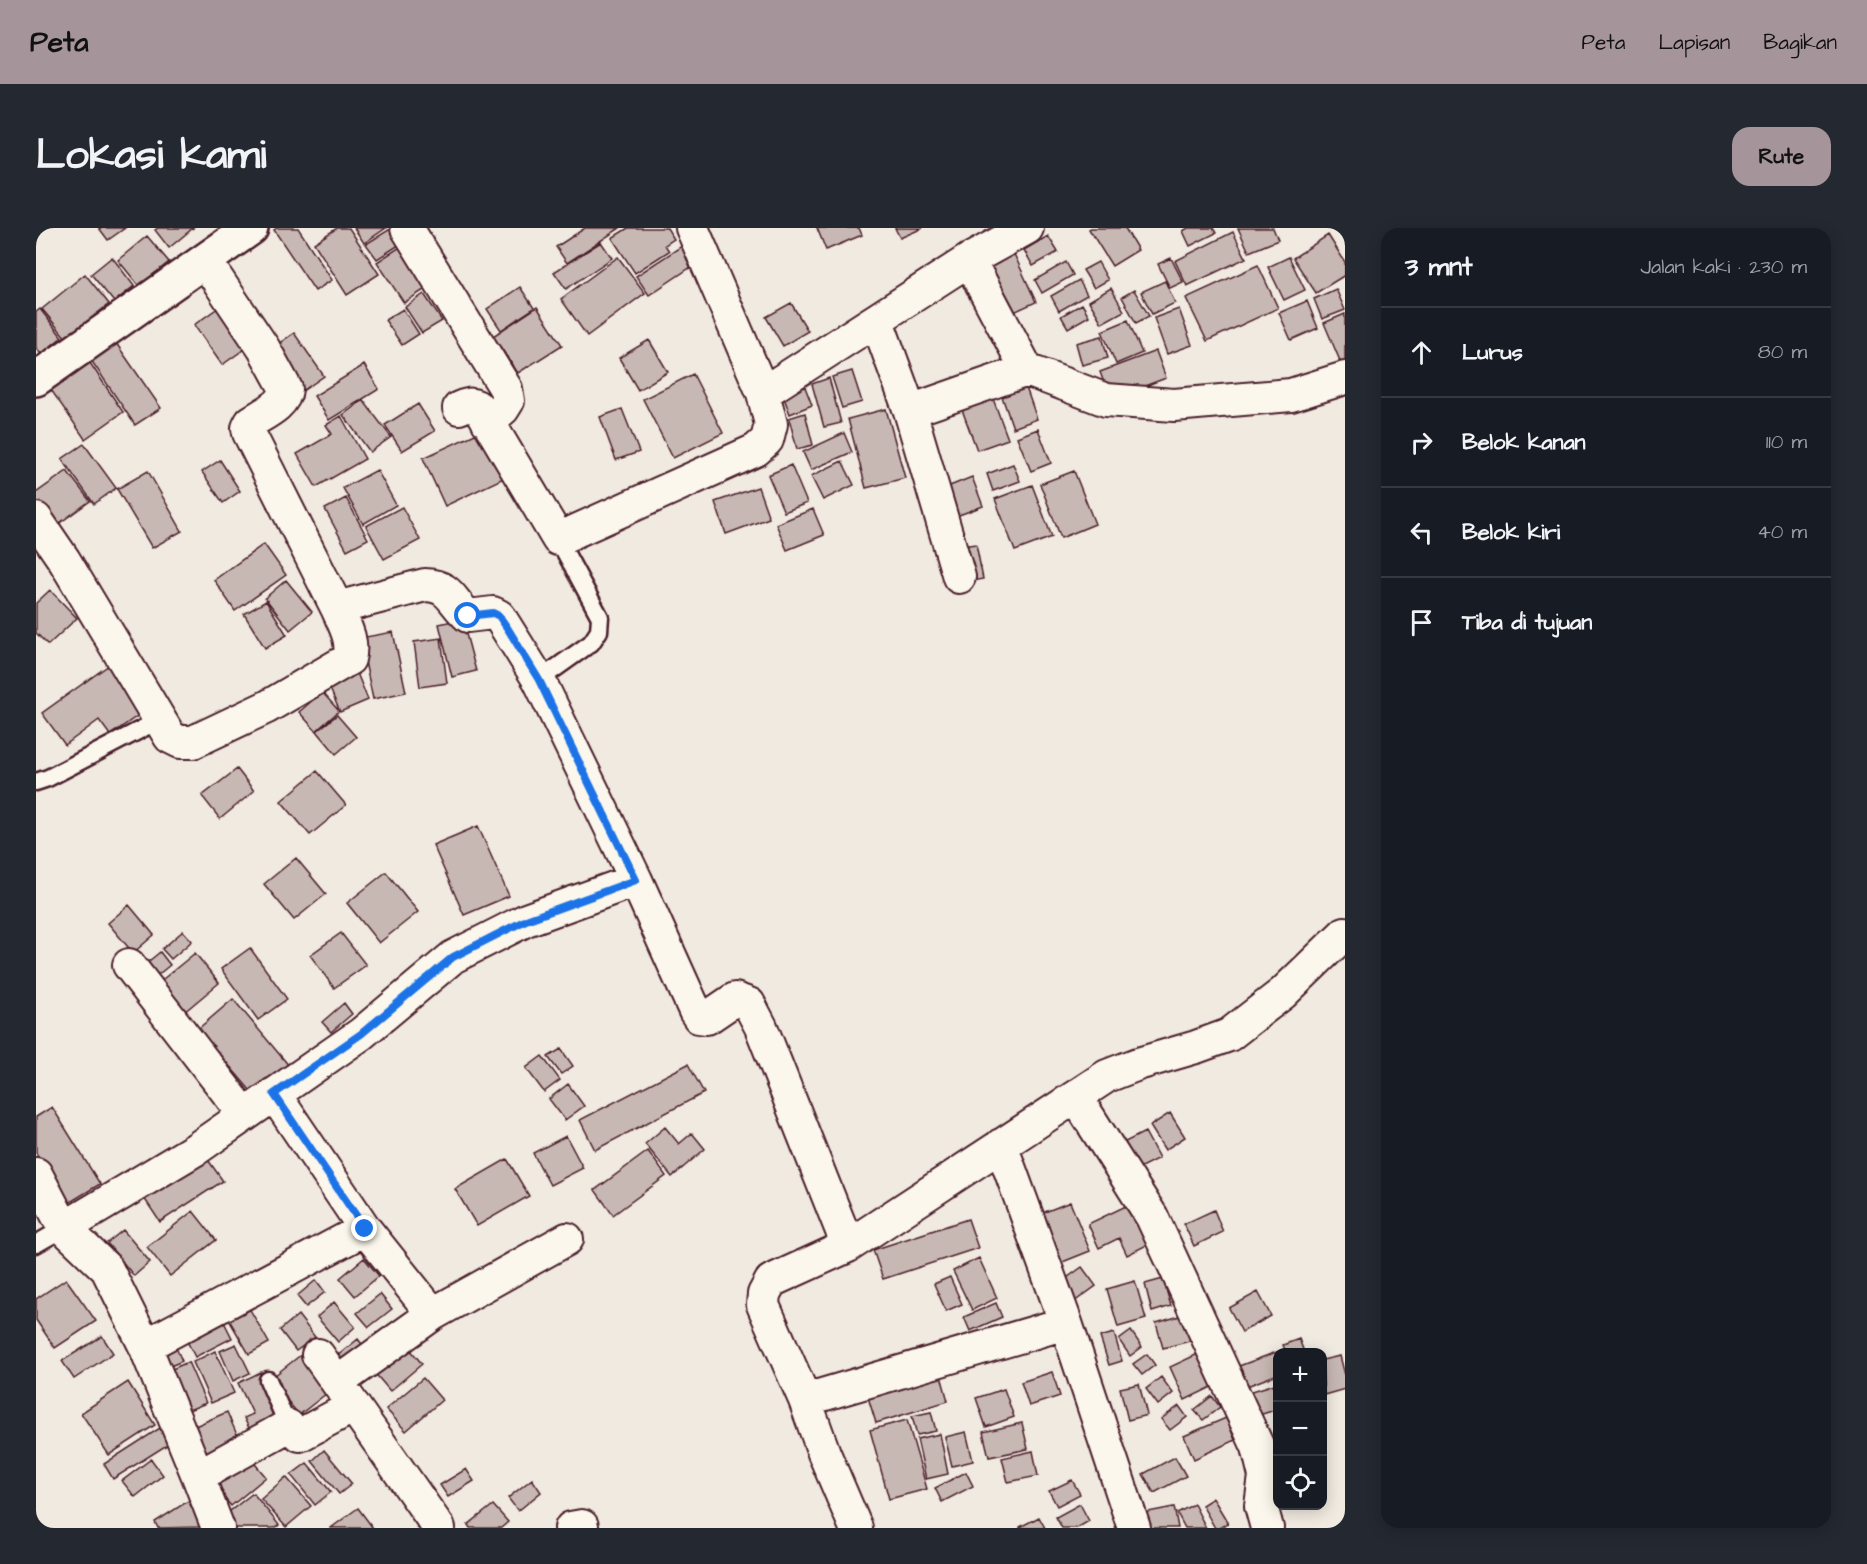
<!DOCTYPE html>
<html lang="id">
<head>
<meta charset="utf-8">
<style>
  body { margin:0; font-family:"Architects Daughter",sans-serif; background:#242831; color:#f1f3f6 }
  .controls { position:absolute; right:18px; bottom:18px; display:grid; overflow:hidden; border-radius:12px; box-shadow:0 3px 15px #0003 }
  .controls button { width:54px; height:54px; display:grid; place-items:center; padding:0; border:0; border-bottom:2px solid #363941; background:#171b24; color:#f1f3f6; font:30px sans-serif }
  .stop { position:absolute; width:18px; height:18px; margin:-14px; border:4px solid #1a73e8; border-radius:50%; background:#fff }
  .stop.end { background:#1a73e8; border-color:#fff; box-shadow:0 2px 6px #0008 }
  .list { margin:0; padding:0; list-style:none }
  h2 { display:flex; justify-content:space-between; align-items:center; height:78px; margin:0; padding:0 24px; font-size:26px }
  h2 small { font-size:20px; font-weight:400; color:#9ea1a6 }
  .list li { display:grid; grid-template-columns:39px 1fr auto; gap:18px; align-items:center; box-sizing:border-box; height:90px; padding:0 24px; border-top:2px solid #363941 }
  .list b { display:block; font-size:22px; white-space:nowrap }
  .list em { font-size:20px; font-style:normal; color:#9ea1a6 }
  .icon { flex:none; width:33px; height:33px; fill:none; stroke:currentColor; stroke-width:2; stroke-linecap:round; stroke-linejoin:round }
  .map { position:relative; flex:none; width:1309px; height:1300px; overflow:hidden; border-radius:18px }
  header { display:flex; align-items:center; gap:36px; box-sizing:border-box; height:84px; padding:0 30px; background:#a6949b; color:#111 }
  header strong { font-size:28px }
  nav { display:flex; gap:33px; margin-inline-start:auto; font-size:21px }
  .intro { display:flex; align-items:center; justify-content:space-between; box-sizing:border-box; height:144px; padding:0 36px }
  h1 { margin:0; font-size:42px }
  .button { padding:15px 27px; border-radius:18px; background:#a6949b; color:#111; font-size:21px; font-weight:700 }
  main { display:flex; gap:36px; padding:0 36px }
  aside { flex:1; background:#171b24; border-radius:18px; box-shadow:0 3px 15px #0003 }
  .map>svg:first-child { display:block }
  .building { fill:#c8b8b3; stroke:#4a1f2b; stroke-width:1.5 }
  .lines { fill:none; stroke-linecap:round; stroke-linejoin:round }
  .lane-casing { stroke:#4a1f2b; stroke-width:21 }
  .street-casing { stroke:#4a1f2b; stroke-width:36 }
  .secondary-casing { stroke:#4a1f2b; stroke-width:38 }
  .lane { stroke:#fbf7ec; stroke-width:16 }
  .street { stroke:#fbf7ec; stroke-width:32 }
  .secondary { stroke:#fbf7ec; stroke-width:33 }
  .route { stroke:#1a73e8; stroke-width:8 }
</style>
</head>
<body>
<header>
<strong>Peta</strong>
<nav><a>Peta</a><a>Lapisan</a><a>Bagikan</a></nav>
</header>
<div class="intro"><h1>Lokasi kami</h1><a class="button">Rute</a></div>
<main>
<div class="map">
<svg width="1309" height="1300" viewBox="0 0 1309 1300">
  <rect width="100%" height="100%" fill="#f0eae0"/>
  <filter id="ink" filterUnits="userSpaceOnUse"><feTurbulence type="fractalNoise" baseFrequency=".0167" numOctaves="2"/><feDisplacementMap in="SourceGraphic" scale="12" xChannelSelector="R" yChannelSelector="G"/><feConvolveMatrix kernelMatrix="1 2 1 2 8 2 1 2 1" color-interpolation-filters="sRGB"/></filter>
  <g filter="url(#ink)">
    <path class="building" d="M 63,0 L 89,0 L 72,12 Z
      M 122,0 L 157,0 L 133,20 L 119,2 Z
      M 241,0 L 262,0 L 296,52 L 279,63 L 238,2 Z
      M 301,0 L 313,0 L 343,46 L 311,67 L 278,15 Z
      M 318,0 L 350,0 L 328,15 Z
      M 356,0 L 374,10 L 341,31 L 330,16 Z
      M 549,0 L 584,0 L 531,35 L 520,19 Z
      M 592,0 L 631,0 L 638,11 L 629,17 L 633,23 L 599,45 L 576,10 Z
      M 781,0 L 823,0 L 826,7 L 790,22 Z
      M 859,0 L 887,0 L 864,10 Z
      M 1055,0 L 1089,0 L 1102,22 L 1076,38 L 1053,1 Z
      M 1152,0 L 1177,0 L 1180,5 L 1154,18 L 1147,3 Z
      M 1202,0 L 1237,0 L 1242,12 L 1213,24 Z
      M 1197,4 L 1210,30 L 1151,58 L 1139,33 Z
      M 1292,7 L 1309,34 L 1309,47 L 1280,65 L 1257,30 Z
      M 111,8 L 133,34 L 103,58 L 82,32 Z
      M 1012,8 L 1022,24 L 997,38 L 988,22 Z
      M 375,12 L 394,58 L 368,75 L 341,34 Z
      M 565,14 L 576,30 L 530,61 L 518,44 Z
      M 652,14 L 664,33 L 613,67 L 600,48 Z
      M 978,26 L 1000,74 L 969,88 L 947,40 Z
      M 76,29 L 98,58 L 78,74 L 55,46 Z
      M 582,29 L 609,65 L 551,108 L 525,71 Z
      M 1253,29 L 1269,62 L 1248,72 L 1232,39 Z
      M 1135,30 L 1147,54 L 1134,60 L 1122,36 Z
      M 1030,34 L 1037,47 L 1006,65 L 999,52 Z
      M 1062,34 L 1072,52 L 1058,60 L 1047,42 Z
      M 1222,37 L 1242,80 L 1171,113 L 1150,70 Z
      M 49,46 L 73,76 L 30,110 L 6,81 Z
      M 1043,52 L 1051,67 L 1023,83 L 1015,68 Z
      M 1129,53 L 1139,75 L 1116,86 L 1105,64 Z
      M 484,59 L 498,80 L 465,102 L 451,81 Z
      M 1075,60 L 1088,83 L 1066,95 L 1053,73 Z
      M 1300,61 L 1309,82 L 1286,91 L 1278,71 Z
      M 1098,62 L 1113,88 L 1100,95 L 1086,69 Z
      M 388,66 L 406,93 L 386,105 L 369,79 Z
      M 193,72 L 221,112 L 186,137 L 158,97 Z
      M 1271,73 L 1282,100 L 1255,112 L 1243,85 Z
      M 755,75 L 772,103 L 747,118 L 730,89 Z
      M 1046,76 L 1053,88 L 1032,100 L 1025,88 Z
      M 501,79 L 526,117 L 482,145 L 457,108 Z
      M 4,81 L 26,109 L 5,126 L 0,120 L 0,84 Z
      M 367,81 L 383,106 L 366,117 L 349,92 Z
      M 1143,81 L 1156,117 L 1131,126 L 1118,90 Z
      M 1309,86 L 1309,139 L 1307,140 L 1288,95 Z
      M 1092,92 L 1106,125 L 1080,136 L 1066,103 Z
      M 258,105 L 288,148 L 262,166 L 232,123 Z
      M 1066,108 L 1072,130 L 1046,137 L 1040,115 Z
      M 613,112 L 632,144 L 602,162 L 583,130 Z
      M 80,115 L 125,180 L 99,197 L 55,132 Z
      M 1120,123 L 1130,150 L 1074,171 L 1064,144 Z
      M 50,129 L 87,184 L 49,211 L 11,156 Z
      M 328,137 L 343,161 L 293,192 L 278,168 Z
      M 816,143 L 826,174 L 806,180 L 796,149 Z
      M 657,146 L 687,205 L 637,230 L 607,171 Z
      M 793,150 L 805,195 L 788,199 L 776,156 Z
      M 987,151 L 1001,191 L 977,200 L 963,160 Z
      M 769,159 L 776,177 L 754,186 L 747,167 Z
      M 953,160 L 972,211 L 941,222 L 922,171 Z
      M 327,172 L 355,209 L 334,224 L 307,187 Z
      M 382,176 L 399,203 L 366,223 L 349,197 Z
      M 586,181 L 603,224 L 580,232 L 564,189 Z
      M 850,181 L 869,250 L 830,260 L 812,191 Z
      M 769,185 L 777,217 L 761,221 L 753,190 Z
      M 305,188 L 329,231 L 280,259 L 261,226 L 296,206 L 290,197 Z
      M 450,201 L 472,248 L 409,278 L 387,230 Z
      M 1002,201 L 1015,235 L 995,243 L 981,209 Z
      M 808,205 L 816,224 L 775,242 L 767,224 Z
      M 48,216 L 80,260 L 58,276 L 26,231 Z
      M 184,232 L 204,263 L 187,275 L 166,244 Z
      M 806,233 L 818,257 L 787,272 L 775,248 Z
      M 977,236 L 984,253 L 957,263 L 951,246 Z
      M 755,237 L 771,275 L 748,284 L 732,247 Z
      M 341,242 L 360,277 L 327,296 L 307,260 Z
      M 31,243 L 54,273 L 14,302 L 0,283 L 0,265 Z
      M 112,243 L 146,303 L 116,320 L 81,261 Z
      M 1038,243 L 1059,296 L 1025,310 L 1004,256 Z
      M 936,249 L 947,278 L 915,290 L 904,262 Z
      M 996,257 L 1016,309 L 979,323 L 959,271 Z
      M 722,259 L 733,290 L 690,306 L 679,274 Z
      M 310,270 L 332,311 L 311,322 L 289,281 Z
      M 366,279 L 384,312 L 348,331 L 330,298 Z
      M 777,281 L 788,307 L 751,322 L 740,296 Z
      M 228,316 L 250,347 L 199,383 L 178,352 Z
      M 940,316 L 947,351 L 925,355 L 918,319 Z
      M 250,352 L 276,384 L 254,402 L 229,370 Z
      M 14,362 L 41,390 L 12,417 L 0,405 L 0,375 Z
      M 230,373 L 251,407 L 229,420 L 208,386 Z
      M 426,391 L 440,443 L 416,449 L 403,396 Z
      M 357,404 L 370,464 L 337,471 L 324,410 Z
      M 405,410 L 411,455 L 384,459 L 378,414 Z
      M 73,437 L 107,484 L 74,507 L 63,492 L 29,517 L 6,485 Z
      M 321,445 L 332,472 L 304,484 L 292,456 Z
      M 286,464 L 303,483 L 280,503 L 263,484 Z
      M 301,487 L 320,509 L 300,526 L 281,503 Z
      M 201,541 L 218,563 L 184,591 L 166,568 Z
      M 281,543 L 310,577 L 274,607 L 245,573 Z
      M 442,598 L 473,668 L 428,687 L 397,617 Z
      M 260,630 L 290,666 L 258,692 L 228,656 Z
      M 350,644 L 382,684 L 343,715 L 311,675 Z
      M 93,677 L 118,707 L 97,725 L 72,695 Z
      M 147,703 L 156,713 L 135,731 L 126,721 Z
      M 305,705 L 330,737 L 298,760 L 274,727 Z
      M 214,720 L 251,771 L 222,792 L 185,741 Z
      M 124,724 L 134,737 L 112,755 L 102,742 Z
      M 159,725 L 183,755 L 141,790 L 116,760 Z
      M 197,771 L 254,839 L 220,869 L 162,801 Z
      M 308,775 L 316,786 L 295,804 L 286,794 Z
      M 525,821 L 537,838 L 525,846 L 512,829 Z
      M 506,828 L 524,852 L 508,864 L 490,840 Z
      M 652,836 L 668,865 L 559,922 L 544,892 Z
      M 532,856 L 548,878 L 529,892 L 513,871 Z
      M 16,879 L 64,956 L 31,976 L 0,925 L 0,889 Z
      M 1134,885 L 1149,909 L 1129,922 L 1114,898 Z
      M 629,899 L 643,916 L 656,905 L 669,921 L 636,949 L 609,916 Z
      M 1109,904 L 1123,930 L 1101,941 L 1087,915 Z
      M 530,908 L 547,940 L 514,957 L 497,925 Z
      M 612,923 L 630,948 L 577,987 L 559,962 Z
      M 170,929 L 187,953 L 124,994 L 108,970 Z
      M 471,931 L 493,968 L 441,998 L 419,961 Z
      M 1034,974 L 1054,1023 L 1019,1037 L 999,988 Z
      M 1092,977 L 1111,1017 L 1091,1027 L 1083,1010 L 1063,1020 L 1052,996 Z
      M 1178,982 L 1187,1004 L 1158,1018 L 1148,996 Z
      M 157,983 L 180,1012 L 134,1048 L 111,1019 Z
      M 932,991 L 942,1020 L 847,1051 L 837,1022 Z
      M 87,1002 L 114,1034 L 98,1048 L 71,1015 Z
      M 328,1030 L 343,1048 L 319,1068 L 304,1050 Z
      M 943,1030 L 961,1070 L 936,1082 L 917,1043 Z
      M 1046,1039 L 1060,1058 L 1038,1074 L 1024,1055 Z
      M 914,1049 L 926,1076 L 910,1083 L 898,1056 Z
      M 30,1051 L 60,1093 L 19,1120 L 0,1092 L 0,1071 Z
      M 1127,1051 L 1135,1078 L 1116,1084 L 1109,1056 Z
      M 280,1052 L 289,1064 L 270,1079 L 261,1068 Z
      M 1099,1053 L 1110,1091 L 1082,1099 L 1071,1061 Z
      M 1222,1064 L 1235,1088 L 1206,1104 L 1193,1080 Z
      M 344,1066 L 356,1081 L 333,1099 L 321,1085 Z
      M 298,1074 L 319,1099 L 302,1114 L 281,1089 Z
      M 960,1075 L 966,1089 L 934,1103 L 928,1089 Z
      M 212,1078 L 233,1115 L 213,1126 L 192,1090 Z
      M 262,1087 L 279,1109 L 260,1123 L 244,1102 Z
      M 1147,1087 L 1154,1113 L 1127,1120 L 1120,1095 Z
      M 186,1090 L 196,1110 L 159,1129 L 149,1109 Z
      M 1095,1103 L 1106,1119 L 1094,1128 L 1083,1112 Z
      M 1078,1105 L 1086,1133 L 1073,1137 L 1064,1109 Z
      M 66,1108 L 77,1125 L 38,1151 L 26,1133 Z
      M 322,1111 L 332,1124 L 310,1142 L 300,1129 Z
      M 1263,1111 L 1268,1124 L 1250,1124 L 1247,1117 Z
      M 138,1115 L 146,1133 L 125,1142 L 117,1124 Z
      M 200,1116 L 214,1145 L 197,1153 L 184,1123 Z
      M 370,1116 L 386,1136 L 354,1163 L 337,1143 Z
      M 1246,1122 L 1247,1124 L 1242,1124 L 1242,1146 L 1211,1158 L 1203,1138 Z
      M 179,1123 L 198,1165 L 175,1175 L 157,1134 Z
      M 1164,1125 L 1178,1158 L 1149,1172 L 1134,1139 Z
      M 266,1126 L 295,1162 L 263,1187 L 234,1151 Z
      M 1111,1126 L 1119,1137 L 1106,1147 L 1097,1136 Z
      M 1304,1128 L 1309,1147 L 1309,1161 L 1288,1167 L 1286,1132 Z
      M 152,1134 L 170,1175 L 143,1186 L 125,1146 Z
      M 225,1144 L 248,1190 L 216,1206 L 208,1190 L 217,1186 L 202,1155 Z
      M 904,1144 L 912,1173 L 840,1195 L 831,1166 Z
      M 1016,1144 L 1024,1168 L 993,1178 L 985,1154 Z
      M 1125,1149 L 1137,1165 L 1122,1177 L 1110,1161 Z
      M 387,1150 L 406,1172 L 370,1203 L 350,1181 Z
      M 92,1154 L 119,1197 L 73,1227 L 45,1185 Z
      M 1242,1155 L 1242,1181 L 1220,1188 L 1213,1164 Z
      M 1103,1156 L 1111,1187 L 1092,1192 L 1084,1160 Z
      M 968,1161 L 978,1189 L 950,1199 L 940,1170 Z
      M 1176,1168 L 1184,1179 L 1167,1192 L 1158,1182 Z
      M 1143,1178 L 1151,1189 L 1134,1202 L 1125,1191 Z
      M 191,1184 L 205,1216 L 162,1235 L 148,1203 Z
      M 895,1184 L 900,1203 L 881,1207 L 876,1188 Z
      M 1190,1190 L 1199,1212 L 1158,1231 L 1148,1208 Z
      M 871,1192 L 891,1261 L 853,1271 L 834,1202 Z
      M 986,1195 L 992,1221 L 953,1229 L 947,1204 Z
      M 124,1200 L 134,1215 L 77,1251 L 68,1236 Z
      M 930,1204 L 937,1233 L 916,1238 L 909,1209 Z
      M 904,1206 L 912,1246 L 890,1251 L 881,1211 Z
      M 288,1222 L 316,1256 L 303,1266 L 276,1233 Z
      M 997,1223 L 1002,1248 L 972,1254 L 966,1230 Z
      M 209,1224 L 230,1249 L 195,1278 L 174,1253 Z
      M 1139,1229 L 1150,1248 L 1118,1265 L 1107,1246 Z
      M 115,1231 L 127,1247 L 99,1269 L 86,1253 Z
      M 271,1235 L 295,1264 L 279,1277 L 255,1247 Z
      M 430,1241 L 438,1253 L 412,1269 L 404,1257 Z
      M 930,1244 L 937,1258 L 906,1274 L 899,1260 Z
      M 250,1249 L 275,1278 L 250,1299 L 225,1271 Z
      M 496,1251 L 505,1264 L 482,1283 L 472,1270 Z
      M 1036,1252 L 1044,1266 L 1021,1278 L 1013,1263 Z
      M 217,1265 L 243,1297 L 239,1300 L 191,1300 L 184,1291 Z
      M 1177,1270 L 1192,1295 L 1183,1300 L 1179,1300 L 1166,1277 Z
      M 152,1273 L 168,1299 L 122,1300 L 119,1294 Z
      M 1044,1276 L 1053,1293 L 1041,1300 L 1026,1300 L 1020,1289 Z
      M 1158,1276 L 1170,1300 L 1149,1300 L 1141,1285 Z
      M 457,1277 L 472,1294 L 465,1300 L 434,1300 L 432,1297 Z
      M 1138,1279 L 1142,1300 L 1110,1300 L 1107,1285 Z
      M 322,1280 L 337,1300 L 295,1300 L 315,1285 Z
      M 1003,1289 L 1009,1300 L 984,1300 L 984,1299 Z"/>
    <g class="lines">
      <defs>
        <path id="lane" d="M 503,452 L 555,415 L 563,403 L 564,389 L 522,311
          M 0,554 L 12,550 L 123,492
          M 0,1016 L 28,1000
          M 232,1152 L 252,1198 L 257,1202"/>
        <path id="street" d="M 371,0 L 470,161 L 472,173 L 467,181 L 452,194
          M 933,32 L 991,142
          M 841,93 L 874,183 L 923,349
          M 727,165 L 933,32 L 991,0
          M 423,180 C 433,176 438,174 446,183 L 522,311 L 720,222 L 731,212 L 735,196 L 727,165 L 656,0
          M 874,183 L 991,142 L 1070,172 L 1138,177 L 1255,167 L 1309,150
          M 0,291 L 28,332 L 134,509 L 144,514 L 157,514 L 231,479 L 313,431 C 318,413 309,398 301,380 L 213,205 L 212,200 L 215,194 C 227,186 249,177 250,161 L 228,121 L 169,33
          M 301,380 L 389,357 C 415,358 415,373 432,388 L 457,385 L 463,388 L 503,452 L 600,652
          M 93,737 L 209,887
          M 238,866 L 329,1001
          M 1040,869 L 1116,989 L 1222,1219 L 1229,1248 L 1225,1278 L 1231,1300
          M 965,917 L 1030,1095 L 1098,1300
          M 0,946 L 28,1000 L 71,1041 L 109,1118 L 162,1248 L 182,1300
          M 28,1000 L 160,921 L 325,806 L 417,729 L 490,692 L 600,652 L 659,783 L 663,789 L 671,790 L 699,771 L 713,776 L 725,799 L 812,1018
          M 109,1118 L 329,1001 L 397,1086
          M 282,1127 L 403,1300
          M 302,1154 L 397,1086 L 531,1011
          M 769,1172 L 1030,1095
          M 264,1207 L 318,1178
          M 162,1248 L 252,1198
          M 535,1300 L 546,1298
          M 820,1300 L 788,1225 L 769,1172 L 727,1077 L 728,1066 L 735,1053 L 812,1018 L 1071,848 L 1102,836 L 1160,819 L 1193,807 L 1247,765 L 1309,705"/>
        <path id="secondary" d="M 0,151 L 215,0"/>
      </defs>
      <use href="#lane" class="lane-casing"/>
      <use href="#street" class="street-casing"/>
      <use href="#secondary" class="secondary-casing"/>
      <use href="#lane" class="lane"/>
      <use href="#street" class="street"/>
      <use href="#secondary" class="secondary"/>
    </g>
  </g>
  <g class="lines" filter="url(#ink)">
    <path class="route" d="M 329,1001 L 238,866 L 325,806 L 417,729 L 490,692 L 600,652 L 503,452 L 472,401 L 463,388 L 457,385 L 432,388"/>
  </g>
</svg>
<div class="controls">
<button>+</button>
<button>−</button>
<button><svg class="icon" aria-label="locate" viewBox="0 0 24 24"><circle cx="12" cy="12" r="6"/><path d="M12 2v4M12 18v4M2 12h4M18 12h4"/></svg></button>
</div>
<div class="stop" style="left:432px;top:388px"></div>
<div class="stop end" style="left:329px;top:1001px"></div>
</div>
<aside>
<h2>3 mnt<small>Jalan kaki · 230 m</small></h2>
<ul class="list">
<li><svg class="icon" aria-label="ahead" viewBox="0 0 24 24"><path d="M12 20V5M6 11l6-6 6 6"/></svg><div><b>Lurus</b></div><em>80 m</em></li>
<li><svg class="icon" aria-label="right" viewBox="0 0 24 24"><path d="M7 20v-9h11M14 6l5 5-5 5"/></svg><div><b>Belok kanan</b></div><em>110 m</em></li>
<li><svg class="icon" aria-label="left" viewBox="0 0 24 24"><path d="M17 20v-9H6M10 6l-5 5 5 5"/></svg><div><b>Belok kiri</b></div><em>40 m</em></li>
<li><svg class="icon" aria-label="arrive" viewBox="0 0 24 24"><path d="M6 21V4h12l-3 4 3 4H6"/></svg><div><b>Tiba di tujuan</b></div></li>
</ul>
</aside>
</main>
</body>
</html>
